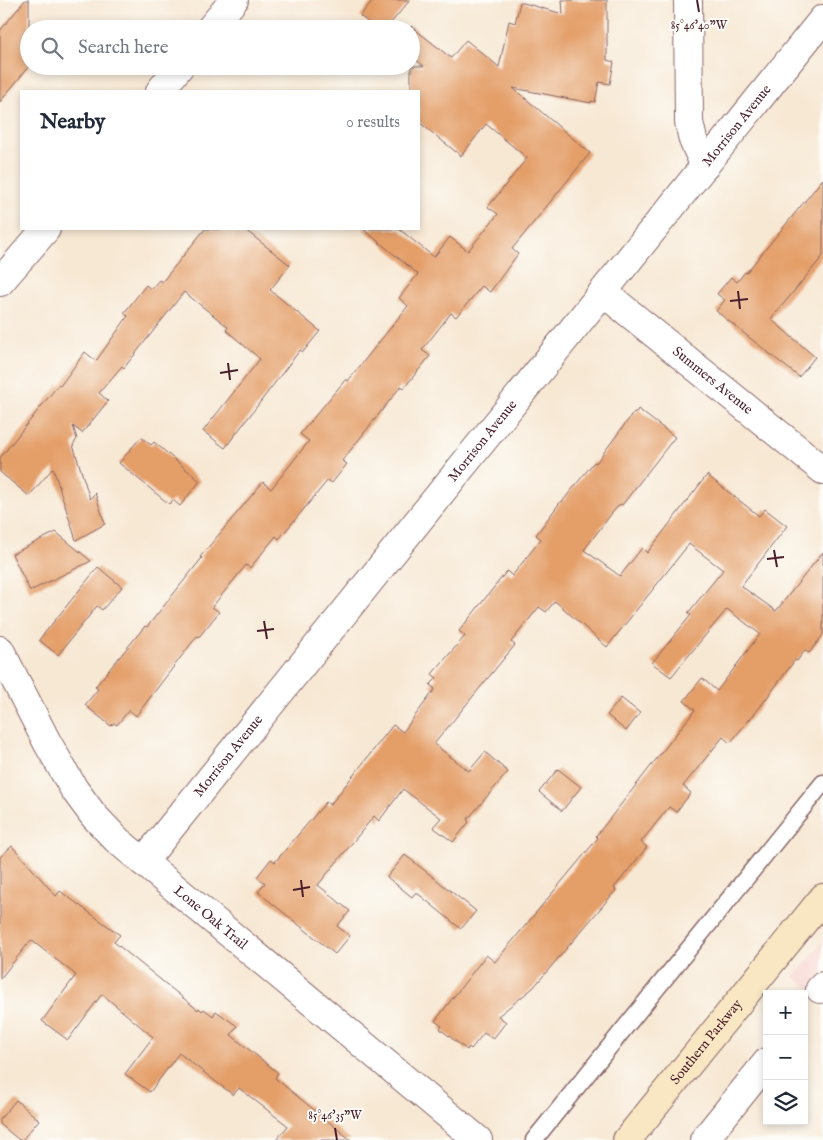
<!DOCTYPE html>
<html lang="en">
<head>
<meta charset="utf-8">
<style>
  body { margin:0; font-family:"IM FELL English",serif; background:#f6f6f7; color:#1f2937 }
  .controls { position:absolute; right:15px; bottom:15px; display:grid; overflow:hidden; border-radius:0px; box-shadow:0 2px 8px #0003 }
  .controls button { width:45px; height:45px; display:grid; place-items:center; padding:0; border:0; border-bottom:1px solid #e0e1e3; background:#fff; color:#1f2937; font:25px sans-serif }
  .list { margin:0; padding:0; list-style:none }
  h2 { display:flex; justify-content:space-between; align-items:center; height:65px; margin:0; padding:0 20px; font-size:21px }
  h2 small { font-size:16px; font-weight:400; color:#747a83 }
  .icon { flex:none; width:28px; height:28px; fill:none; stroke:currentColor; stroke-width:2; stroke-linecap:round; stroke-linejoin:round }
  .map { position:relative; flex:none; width:823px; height:1140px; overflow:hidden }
  .search { position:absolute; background:#fff; box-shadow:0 2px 8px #0003; left:20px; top:20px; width:400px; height:55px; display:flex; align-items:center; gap:12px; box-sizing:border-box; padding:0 18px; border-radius:28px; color:#747a83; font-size:19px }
  .panel { position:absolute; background:#fff; box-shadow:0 2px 8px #0003; left:20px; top:90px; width:400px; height:140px; border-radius:0px }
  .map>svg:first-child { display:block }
  .built { fill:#f7d0cd }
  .building { fill:#e49f69 }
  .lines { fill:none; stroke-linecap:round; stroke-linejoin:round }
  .lane-casing { stroke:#876566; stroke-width:19 }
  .street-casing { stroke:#876566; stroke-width:30 }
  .secondary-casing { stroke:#876566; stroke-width:30 }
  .lane { stroke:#fff; stroke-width:16 }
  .street { stroke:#fff; stroke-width:28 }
  .secondary { stroke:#f9e7c3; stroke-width:28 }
  .ticks { fill:none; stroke:#4a1f2b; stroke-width:2 }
  .labels { text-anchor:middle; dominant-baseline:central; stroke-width:4; stroke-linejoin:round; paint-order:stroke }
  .street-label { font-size:14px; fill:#4a1f2b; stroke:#fdfcf7 }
  .ticks-label { font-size:12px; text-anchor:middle; fill:#4a1f2b; stroke:#fdfcf7; stroke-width:4; stroke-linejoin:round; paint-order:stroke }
</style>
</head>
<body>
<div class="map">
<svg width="823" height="1140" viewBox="0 0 823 1140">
  <rect width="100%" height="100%" fill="#fdfcf7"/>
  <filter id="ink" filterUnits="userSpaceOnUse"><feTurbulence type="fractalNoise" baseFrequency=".02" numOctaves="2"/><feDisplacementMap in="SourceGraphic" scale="10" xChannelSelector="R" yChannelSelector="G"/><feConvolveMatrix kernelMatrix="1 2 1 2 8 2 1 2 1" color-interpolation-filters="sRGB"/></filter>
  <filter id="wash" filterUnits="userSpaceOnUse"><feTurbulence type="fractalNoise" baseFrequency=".0096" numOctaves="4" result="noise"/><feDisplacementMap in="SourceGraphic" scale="20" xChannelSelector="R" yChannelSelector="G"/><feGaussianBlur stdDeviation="1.12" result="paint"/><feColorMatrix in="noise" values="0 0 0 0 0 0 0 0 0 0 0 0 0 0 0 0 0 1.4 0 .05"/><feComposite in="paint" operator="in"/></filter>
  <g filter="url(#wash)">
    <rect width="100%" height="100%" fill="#f7e8d4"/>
    <path class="built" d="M 823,941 L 823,1000 L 794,977 Z"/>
    <g id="blocks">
      <path class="building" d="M 25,0 L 29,0 L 29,66 L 0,102 L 0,31 Z
        M 373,0 L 410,0 L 386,29 L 377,29 L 360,16 Z
        M 562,0 L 607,0 L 607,60 L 614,62 L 610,84 L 599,82 L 595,102 L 591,101 L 591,103 L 513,88 L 590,153 L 512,249 L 518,254 L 490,292 L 482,286 L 456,317 L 451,313 L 422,350 L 430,356 L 404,388 L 401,386 L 342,461 L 347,464 L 332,483 L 328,480 L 279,539 L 276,536 L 250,568 L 246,565 L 212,607 L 219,612 L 199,637 L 197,636 L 136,716 L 129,710 L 117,725 L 114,723 L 111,726 L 85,705 L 98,689 L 95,687 L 145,626 L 147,627 L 202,558 L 200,557 L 263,482 L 271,489 L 309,441 L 300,434 L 346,379 L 348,381 L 408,306 L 399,298 L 418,274 L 363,229 L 399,229 L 434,257 L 450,237 L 468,251 L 498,214 L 488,207 L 527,158 L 486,124 L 461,156 L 419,122 L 419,91 L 411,91 L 411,66 L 424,66 L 411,56 L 411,26 L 451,58 L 466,40 L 499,67 L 509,21 L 515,23 L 520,2 L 563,14 Z
        M 823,179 L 823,256 L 771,319 L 815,357 L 799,377 L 716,311 L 725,300 L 717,294 L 731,277 L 737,282 L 745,272 L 746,273 Z
        M 205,229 L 244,229 L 290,265 L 270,290 L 320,331 L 303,352 L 300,350 L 225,448 L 203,431 L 260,359 L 226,330 L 228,327 L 184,292 L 124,368 L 122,366 L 99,393 L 108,401 L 82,433 L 73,426 L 77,439 L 73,445 L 90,499 L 95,493 L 105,524 L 76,540 L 53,468 L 29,496 L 0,472 L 0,458 L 59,384 L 60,386 L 85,352 L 96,361 L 128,316 L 124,313 L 146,285 L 151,289 L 159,280 L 162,282 Z
        M 638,409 L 675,437 L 622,505 L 620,504 L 612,513 L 584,550 L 620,576 L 642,548 L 647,553 L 707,475 L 759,516 L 765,509 L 787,526 L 741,586 L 776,611 L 823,552 L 823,635 L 809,653 L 805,650 L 797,661 L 795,660 L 760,707 L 730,743 L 723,737 L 683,786 L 691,793 L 676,812 L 669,807 L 641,842 L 647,847 L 614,888 L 616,890 L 533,988 L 498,1016 L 506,1022 L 493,1039 L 484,1033 L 471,1049 L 469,1047 L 467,1050 L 440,1029 L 442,1026 L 435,1021 L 486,955 L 495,962 L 598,838 L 596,836 L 695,710 L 684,701 L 702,678 L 717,691 L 760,634 L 727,609 L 671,677 L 652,663 L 691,615 L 688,613 L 723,570 L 689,544 L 607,647 L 555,601 L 546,612 L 539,607 L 511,642 L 515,645 L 434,744 L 469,771 L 485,752 L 508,772 L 467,820 L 469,822 L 453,842 L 433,827 L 441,818 L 403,789 L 379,821 L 374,816 L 318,885 L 350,911 L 337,926 L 350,936 L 335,954 L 258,892 L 265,883 L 257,877 L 271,859 L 275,862 L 326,802 L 330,805 L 393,725 L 403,732 L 435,689 L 430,685 L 437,678 L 432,674 L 465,636 L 459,631 L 507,571 L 512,576 L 541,539 L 536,535 L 561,501 L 562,502 L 594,462 L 596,463 L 634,412 L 636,413 Z
        M 141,437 L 151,445 L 154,442 L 200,481 L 180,506 L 173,500 L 169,504 L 119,463 Z
        M 56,532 L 91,561 L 30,591 L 12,554 Z
        M 98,567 L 122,587 L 102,610 L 97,606 L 58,655 L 39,640 Z
        M 621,698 L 640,713 L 626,731 L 607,715 Z
        M 558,769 L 581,787 L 562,811 L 539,792 Z
        M 12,846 L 56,896 L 60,891 L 120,935 L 114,942 L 198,1010 L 199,1008 L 202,1011 L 204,1009 L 213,1016 L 216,1011 L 237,1026 L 231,1035 L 278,1073 L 275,1078 L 351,1140 L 276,1140 L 288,1126 L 239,1088 L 233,1095 L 179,1053 L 150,1092 L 125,1074 L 153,1037 L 102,994 L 68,1040 L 42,1021 L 76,975 L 31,940 L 0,979 L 0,857 Z
        M 405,855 L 476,911 L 461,929 L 416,892 L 412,897 L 387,877 Z
        M 16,1100 L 39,1120 L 22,1140 L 19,1140 L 0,1124 L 0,1119 Z"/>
    </g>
  </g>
  <g filter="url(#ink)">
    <use href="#blocks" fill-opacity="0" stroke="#876566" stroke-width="1"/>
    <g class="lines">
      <defs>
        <path id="lane" d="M 534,1140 L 823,783"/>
        <g id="street">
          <path d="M 688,0 L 689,122 L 693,140 L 705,166"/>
          <path d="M 210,29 L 234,0"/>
          <path d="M 160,91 L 180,66"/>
          <path d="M 0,282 L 46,229"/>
          <path id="s1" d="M 603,292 L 823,470"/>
          <path id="s2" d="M 0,650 L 47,742 L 74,789 L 94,816 L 117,840 L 478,1140"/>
          <path id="s3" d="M 143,862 L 823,19"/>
          <path d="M 820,989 L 823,986"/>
          <path d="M 704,1140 L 767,1062"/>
        </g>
        <g id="secondary">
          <path id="s4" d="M 627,1140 L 823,898"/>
        </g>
      </defs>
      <use href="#lane" class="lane-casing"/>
      <use href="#street" class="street-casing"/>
      <use href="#secondary" class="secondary-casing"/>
      <use href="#lane" class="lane"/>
      <use href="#street" class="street"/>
      <use href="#secondary" class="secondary"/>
    </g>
  </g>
  <path class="ticks" d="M 697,0 L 699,12M 738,291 L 740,309M 730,301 L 748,299M 228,363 L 230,380M 220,373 L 238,370M 774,550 L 777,567M 767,559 L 784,557M 264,621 L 267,639M 257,631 L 274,629M 301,880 L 303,897M 293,890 L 310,887M 335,1128 L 337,1140"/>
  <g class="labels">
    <g class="street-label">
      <text stroke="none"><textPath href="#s3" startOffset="946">Morrison Avenue</textPath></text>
      <text stroke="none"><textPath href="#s1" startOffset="141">Summers Avenue</textPath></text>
      <text stroke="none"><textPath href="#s3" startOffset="541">Morrison Avenue</textPath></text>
      <text stroke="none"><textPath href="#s3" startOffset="136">Morrison Avenue</textPath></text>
      <text stroke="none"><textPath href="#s2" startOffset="346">Lone Oak Trail</textPath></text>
      <text stroke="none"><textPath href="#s4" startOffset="126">Southern Parkway</textPath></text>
    </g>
  </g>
  <g class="ticks-label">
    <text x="699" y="29">85°46'40"W</text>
    <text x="335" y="1119">85°46'35"W</text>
  </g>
</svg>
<div class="controls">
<button>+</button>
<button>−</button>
<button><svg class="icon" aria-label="layers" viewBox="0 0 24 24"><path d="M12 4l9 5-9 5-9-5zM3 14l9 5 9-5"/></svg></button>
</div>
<div class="search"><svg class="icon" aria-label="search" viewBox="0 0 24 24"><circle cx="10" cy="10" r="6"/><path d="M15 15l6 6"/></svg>Search here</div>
<section class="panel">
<h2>Nearby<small>0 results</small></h2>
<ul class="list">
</ul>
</section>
</div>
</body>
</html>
